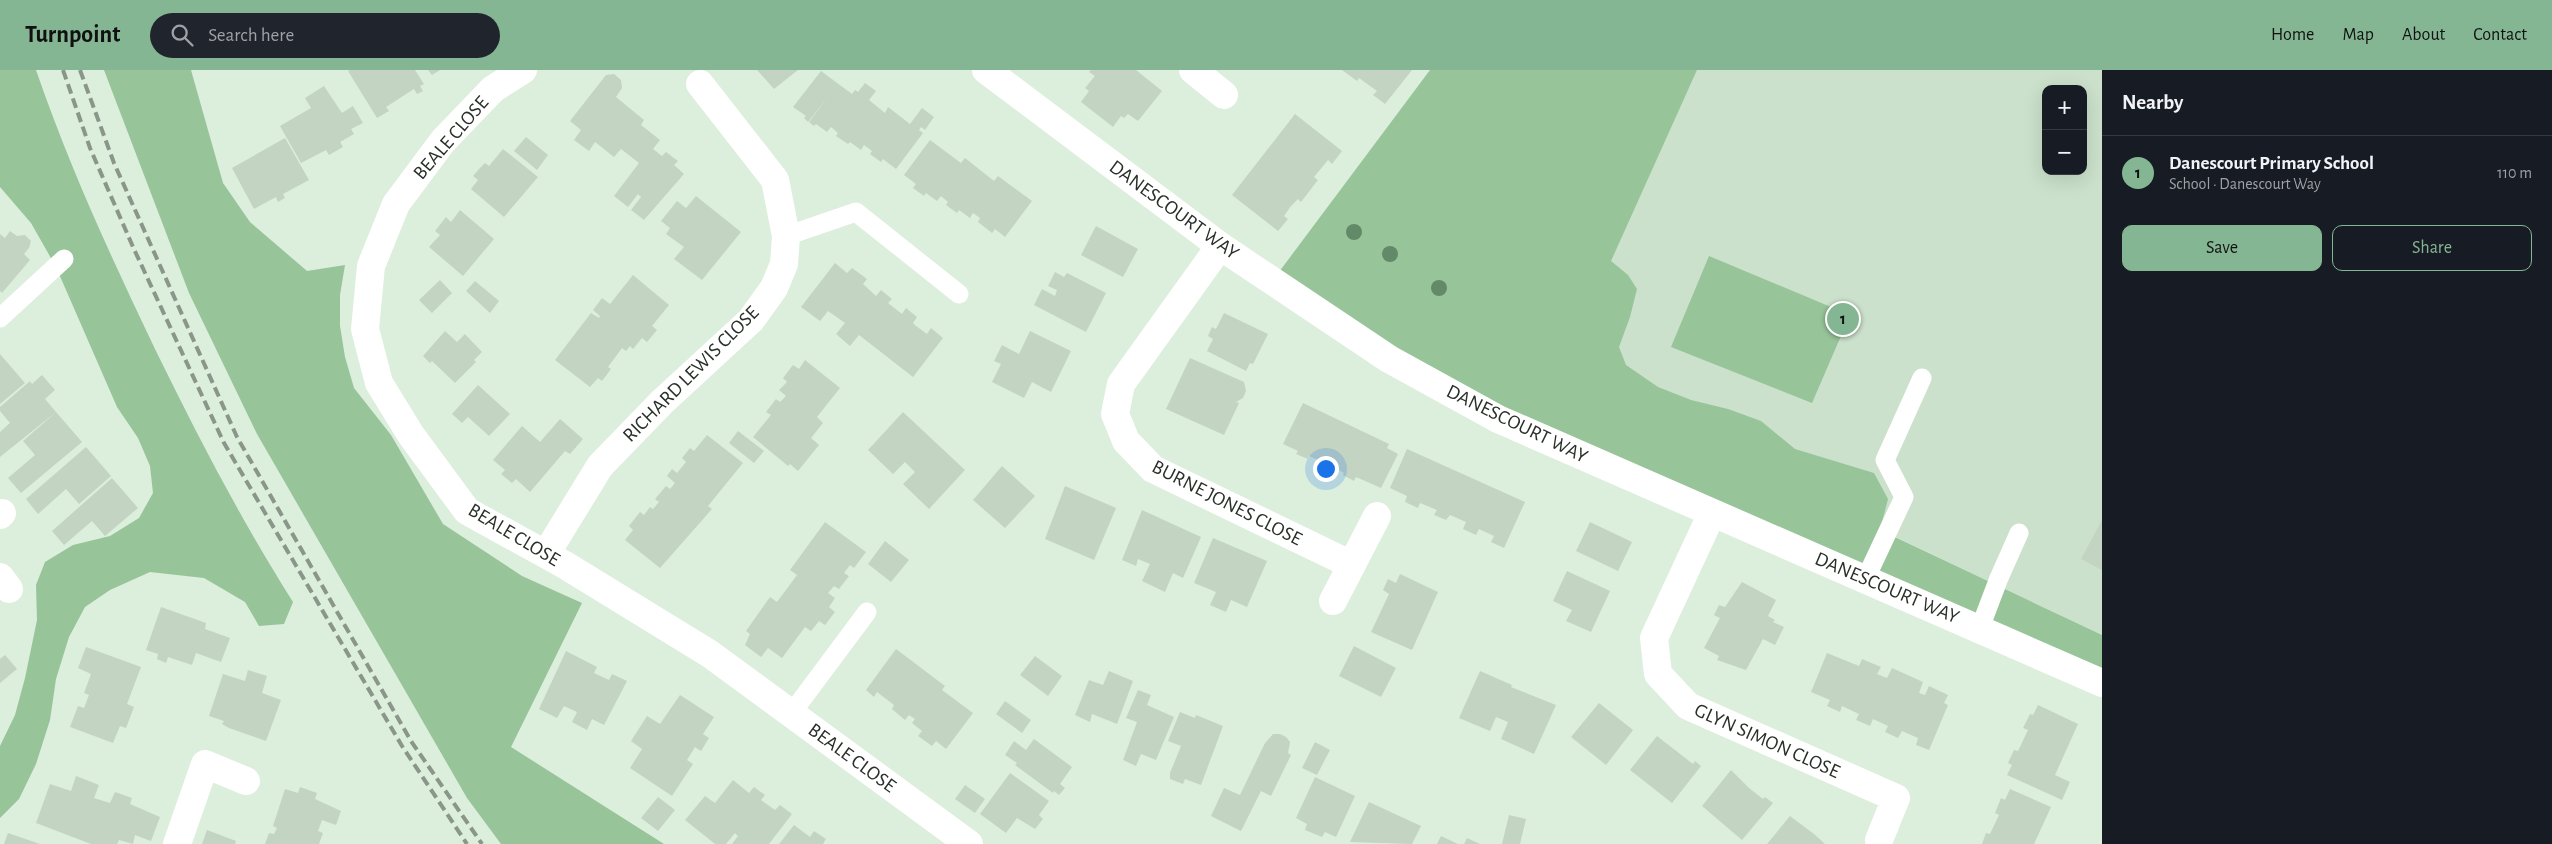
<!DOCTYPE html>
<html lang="en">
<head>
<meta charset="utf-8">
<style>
  body { margin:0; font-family:"Alegreya Sans",sans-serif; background:#20242c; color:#f1f3f6 }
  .controls { position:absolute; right:15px; top:15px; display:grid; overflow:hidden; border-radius:10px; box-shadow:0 5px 20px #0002 }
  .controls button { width:45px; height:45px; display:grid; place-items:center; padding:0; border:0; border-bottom:1px solid #363941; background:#171b24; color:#f1f3f6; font:25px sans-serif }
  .you { position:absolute; left:1325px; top:398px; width:18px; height:18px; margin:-12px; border:4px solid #fff; border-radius:50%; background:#1a73e8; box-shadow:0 0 0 8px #1a73e833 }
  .badge { display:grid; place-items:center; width:32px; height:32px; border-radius:50%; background:#85b694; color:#111; font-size:16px; font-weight:700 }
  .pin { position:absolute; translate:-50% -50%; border:2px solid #fff; box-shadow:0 1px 5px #0006 }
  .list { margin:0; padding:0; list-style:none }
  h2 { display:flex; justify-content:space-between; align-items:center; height:65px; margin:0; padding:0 20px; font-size:21px }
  h2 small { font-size:16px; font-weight:400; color:#9ea1a6 }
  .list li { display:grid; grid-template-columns:32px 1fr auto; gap:15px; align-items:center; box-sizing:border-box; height:75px; padding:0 20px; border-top:1px solid #363941 }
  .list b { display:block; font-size:19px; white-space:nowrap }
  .list p { margin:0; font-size:16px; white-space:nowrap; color:#9ea1a6 }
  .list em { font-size:16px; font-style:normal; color:#9ea1a6 }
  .actions { display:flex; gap:10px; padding:15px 20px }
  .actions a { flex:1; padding:11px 0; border:1px solid #85b694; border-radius:10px; text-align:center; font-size:18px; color:#85b694 }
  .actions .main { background:#85b694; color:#111 }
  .icon { flex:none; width:28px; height:28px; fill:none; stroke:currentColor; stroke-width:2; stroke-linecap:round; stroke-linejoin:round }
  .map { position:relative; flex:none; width:2102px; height:774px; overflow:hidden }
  header { display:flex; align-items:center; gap:30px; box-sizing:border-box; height:70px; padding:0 25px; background:#85b694; color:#111 }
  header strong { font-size:24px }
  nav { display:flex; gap:28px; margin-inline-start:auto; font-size:18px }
  .search { width:350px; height:45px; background:#20242c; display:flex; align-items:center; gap:12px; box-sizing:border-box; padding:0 18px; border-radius:28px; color:#9ea1a6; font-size:19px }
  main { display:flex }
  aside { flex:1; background:#171b24 }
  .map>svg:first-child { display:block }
  .built { fill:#cbe1cb; fill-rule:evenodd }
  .green { fill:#98c499 }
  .building { fill:#c3d4c3 }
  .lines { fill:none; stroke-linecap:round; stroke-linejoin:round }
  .lane { stroke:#fff; stroke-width:19 }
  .street { stroke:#fff; stroke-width:28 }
  .rail { stroke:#8a968a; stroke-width:4; stroke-dasharray:10 5; stroke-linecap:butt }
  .tree { fill:#638a68 }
  .labels { text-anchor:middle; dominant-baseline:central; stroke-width:4.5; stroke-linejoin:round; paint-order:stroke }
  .street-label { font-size:20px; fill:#292f29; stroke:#fff }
</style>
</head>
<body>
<header>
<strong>Turnpoint</strong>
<div class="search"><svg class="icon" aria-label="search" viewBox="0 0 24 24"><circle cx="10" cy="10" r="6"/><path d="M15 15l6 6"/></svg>Search here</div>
<nav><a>Home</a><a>Map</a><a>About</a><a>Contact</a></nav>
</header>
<main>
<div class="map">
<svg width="2102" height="774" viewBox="0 0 2102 774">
  <rect width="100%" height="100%" fill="#dceedc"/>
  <path class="built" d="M 1697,0 L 2102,0 L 2102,565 L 1558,306 ZM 2046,19 L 2083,19 L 2083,101 L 2046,101 Z"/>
  <path class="green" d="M 0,0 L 36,0 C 69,96 111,187 155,279 C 197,365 241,450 293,532 L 284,554 L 259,556 L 245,532 L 204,508 L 150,502 L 110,520 L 85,537 L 69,567 L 56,609 L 50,650 L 36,694 L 19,729 L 0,748 L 0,676 L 15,645 L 25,608 L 37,550 L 36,515 L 45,492 L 73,475 L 110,466 L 139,448 L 153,423 L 150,396 L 138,368 L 117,337 L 56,197 L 31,153 L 0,117 Z
    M 104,0 L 191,0 L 223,113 L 250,152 L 307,201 L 345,195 L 340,225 L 340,256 L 345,287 L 354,318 L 391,365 L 443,454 L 522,506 L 582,533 L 511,677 L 664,774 L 501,774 L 467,728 L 257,364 L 189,223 Z
    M 1430,0 L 1697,0 L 1611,191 L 1628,205 L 1637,219 L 1630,247 L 1619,277 L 1626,295 L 1658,317 L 1691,330 L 1728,339 L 1761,351 L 1795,379 L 1874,403 L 1888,429 L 1880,460 L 2102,565 L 2102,613 L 1498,349 L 1273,210 Z
    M 1709,186 L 1850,245 L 1812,333 L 1671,277 Z"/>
  <path class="building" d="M 350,0 L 415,0 L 424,14 L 420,16 L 423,21 L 417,24 L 414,19 L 386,37 L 389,41 L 377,48 L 348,1 Z
    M 428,0 L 440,0 L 432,5 Z
    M 757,0 L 798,0 L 774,19 Z
    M 1091,0 L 1136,0 L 1162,21 L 1138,51 L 1128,44 L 1124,48 L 1121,46 L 1113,57 L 1081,32 L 1089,21 L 1085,18 L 1095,6 L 1089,2 Z
    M 1342,0 L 1412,0 L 1385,34 L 1373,25 L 1377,21 L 1359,8 L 1357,11 Z
    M 821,1 L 852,24 L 855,20 L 858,22 L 865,13 L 876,21 L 869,30 L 885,43 L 888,37 L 910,54 L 922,38 L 934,47 L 925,60 L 921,57 L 919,60 L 923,63 L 896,99 L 883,89 L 881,92 L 870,84 L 872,81 L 864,75 L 861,80 L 850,72 L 848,74 L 836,66 L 838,63 L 831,57 L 827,62 L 816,54 L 814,56 L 809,52 L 828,27 L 808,52 L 804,48 L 806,46 L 793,37 Z
    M 614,4 L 621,10 L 622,18 L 616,27 L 644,50 L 641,55 L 660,70 L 653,79 L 662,86 L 666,82 L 678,91 L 674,95 L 684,104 L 644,150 L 631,140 L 641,127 L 638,124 L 628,137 L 614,126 L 639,93 L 621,79 L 614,87 L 595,72 L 589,81 L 574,70 L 581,60 L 570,51 L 606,5 Z
    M 324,16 L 342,43 L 353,36 L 363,53 L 351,59 L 354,64 L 340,72 L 343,77 L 329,85 L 326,80 L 301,93 L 280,56 L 311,38 L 305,28 Z
    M 1295,44 L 1342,81 L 1332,94 L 1328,90 L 1314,107 L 1318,110 L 1301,132 L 1298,129 L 1291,136 L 1284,146 L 1288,149 L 1278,161 L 1232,125 Z
    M 526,67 L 548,85 L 537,100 L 514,81 Z
    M 285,68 L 309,110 L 283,124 L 285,128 L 278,132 L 276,127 L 254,139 L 232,98 Z
    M 930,70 L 961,93 L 965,88 L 994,111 L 998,106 L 1032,131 L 1005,167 L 995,159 L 992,163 L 978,152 L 980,148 L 973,143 L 970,148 L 959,140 L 957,143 L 946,135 L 948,132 L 941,126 L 937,131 L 926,123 L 924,126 L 913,118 L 916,114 L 904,105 Z
    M 503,79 L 538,107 L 504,147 L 471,119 L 478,110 L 473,106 L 479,99 L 485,93 L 489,96 Z
    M 696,126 L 741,162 L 702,210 L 674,189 L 684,177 L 666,164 L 670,158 L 661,151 L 677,131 L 686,138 Z
    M 460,140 L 494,169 L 463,206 L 429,177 L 440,165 L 435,161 L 446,147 L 451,152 Z
    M 1096,156 L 1138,179 L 1123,207 L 1081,185 Z
    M 10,161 L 17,166 L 25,165 L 31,171 L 29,178 L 24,184 L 30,190 L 2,223 L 0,221 L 0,164 L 5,168 Z
    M 835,193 L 847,203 L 852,198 L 867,209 L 863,214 L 876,226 L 881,220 L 892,229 L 888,233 L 902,244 L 906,238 L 917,247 L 913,253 L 916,256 L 927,264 L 931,258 L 943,268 L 913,307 L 859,265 L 850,276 L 836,264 L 845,253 L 828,241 L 820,251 L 801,237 Z
    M 1055,202 L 1064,207 L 1067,203 L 1106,223 L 1086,262 L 1034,235 L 1042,219 L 1055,226 L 1057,220 L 1048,216 Z
    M 633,205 L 669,235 L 652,256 L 657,260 L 647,272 L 642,268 L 633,279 L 630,276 L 626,281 L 622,278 L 608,297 L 611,299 L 602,311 L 598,308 L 590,317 L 555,290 L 591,243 L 599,248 L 600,246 L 593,240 L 602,228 L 610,234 Z
    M 440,210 L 452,223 L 432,243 L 419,230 Z
    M 475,211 L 499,231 L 490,243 L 466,221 Z
    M 1224,243 L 1268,264 L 1253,294 L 1250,293 L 1246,301 L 1207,281 L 1213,269 L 1208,266 L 1212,257 L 1216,259 Z
    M 445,261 L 457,272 L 465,264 L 482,282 L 474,290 L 476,292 L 455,313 L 432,291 L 430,293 L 423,286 Z
    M 1030,261 L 1071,281 L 1051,322 L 1032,312 L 1024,328 L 992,312 L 1001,294 L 994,291 L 1002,275 L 1019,284 Z
    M 0,284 L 25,313 L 0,334 Z
    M 1190,288 L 1244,312 L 1246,321 L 1243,328 L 1236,332 L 1239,333 L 1224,365 L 1166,339 Z
    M 805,290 L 840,318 L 817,347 L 823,353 L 811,368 L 819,375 L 798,401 L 790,394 L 788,396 L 753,367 L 771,345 L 766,342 L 776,329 L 780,332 L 786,326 L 779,320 L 787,312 L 783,308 L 793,295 L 799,299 Z
    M 42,305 L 55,320 L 45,329 L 56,342 L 0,387 L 0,362 L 10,353 L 0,341 L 0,337 L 30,311 L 32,314 Z
    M 478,315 L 510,344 L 489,366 L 468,347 L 462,353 L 452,344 Z
    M 1303,333 L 1389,374 L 1387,378 L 1398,384 L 1381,418 L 1356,407 L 1354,411 L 1343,405 L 1344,403 L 1332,396 L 1330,399 L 1325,397 L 1327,394 L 1309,386 L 1308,389 L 1296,384 L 1298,381 L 1283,374 Z
    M 56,342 L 82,372 L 21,423 L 8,408 L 35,385 L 23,371 Z
    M 903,342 L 965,400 L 929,439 L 903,414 L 915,402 L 905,392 L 893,404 L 868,380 Z
    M 560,349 L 583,369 L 570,384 L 565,381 L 530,422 L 516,409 L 512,413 L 501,404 L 505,400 L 493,390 L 522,356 L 540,372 Z
    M 738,361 L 764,381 L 754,393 L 729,373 Z
    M 707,365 L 743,393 L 708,436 L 712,439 L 660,498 L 625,470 L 633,460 L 629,456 L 640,442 L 644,445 L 650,437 L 653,439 L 659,432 L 655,429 L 666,416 L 670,419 L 675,413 L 667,406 L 672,399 L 677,403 L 686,392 L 682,388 L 690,378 L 694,381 Z
    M 86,377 L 111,406 L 79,434 L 66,419 L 38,444 L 26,429 Z
    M 1407,379 L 1525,432 L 1504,478 L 1491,472 L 1494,466 L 1479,459 L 1476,465 L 1463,459 L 1466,452 L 1450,445 L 1446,450 L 1434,445 L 1437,440 L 1420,433 L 1418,438 L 1405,432 L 1407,426 L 1390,418 Z
    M 1002,396 L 1035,426 L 1005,458 L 973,430 Z
    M 112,408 L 138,438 L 105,466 L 92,451 L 64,475 L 52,461 Z
    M 1065,416 L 1116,438 L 1094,490 L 1045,469 Z
    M 1142,440 L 1201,467 L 1183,508 L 1173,503 L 1165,522 L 1142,511 L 1150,494 L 1138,489 L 1136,496 L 1122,490 Z
    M 2102,450 L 2102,500 L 2081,489 Z
    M 825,452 L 866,482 L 854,498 L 850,495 L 844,503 L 849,506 L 839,519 L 834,516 L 828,523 L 835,528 L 829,537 L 835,542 L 825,555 L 819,551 L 811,561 L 805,557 L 782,588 L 768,578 L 761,587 L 745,575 L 750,564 L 746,561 L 770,527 L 777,532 L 797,505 L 790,500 Z
    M 1590,452 L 1632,472 L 1618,501 L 1576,481 Z
    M 1213,468 L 1267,491 L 1247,537 L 1231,530 L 1226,542 L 1210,535 L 1216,522 L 1194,513 Z
    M 885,471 L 909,490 L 891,512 L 868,494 Z
    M 1567,501 L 1610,521 L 1591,562 L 1566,551 L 1572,540 L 1553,531 Z
    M 1400,504 L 1438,522 L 1412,580 L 1371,562 L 1389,524 L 1383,520 L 1388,509 L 1396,513 Z
    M 1742,512 L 1776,530 L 1768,546 L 1775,550 L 1773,552 L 1784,557 L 1775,575 L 1763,569 L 1746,600 L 1717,590 L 1719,586 L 1704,578 L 1720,548 L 1714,545 L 1719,535 L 1725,537 Z
    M 161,537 L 206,553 L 205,559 L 230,568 L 221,592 L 196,583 L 192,595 L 168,587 L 166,593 L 157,589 L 158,584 L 146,580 Z
    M 1354,576 L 1396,598 L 1381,627 L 1339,606 Z
    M 86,577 L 141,597 L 127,634 L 134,637 L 126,658 L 120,656 L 113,673 L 70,657 L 78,636 L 84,638 L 89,625 L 84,623 L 91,604 L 78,598 Z
    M 896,579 L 945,616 L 942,620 L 973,643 L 946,679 L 936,671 L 932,676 L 918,666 L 922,661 L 912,653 L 915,649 L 909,645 L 905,650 L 892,639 L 894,635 L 877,622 L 874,627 L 866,620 Z
    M 566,581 L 597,597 L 594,603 L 609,610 L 612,604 L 627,611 L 604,655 L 592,649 L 587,660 L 572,652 L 577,642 L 564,636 L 557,648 L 539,639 Z
    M 1827,583 L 1859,596 L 1862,589 L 1881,597 L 1877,604 L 1887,608 L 1892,598 L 1923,612 L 1919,623 L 1925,625 L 1929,616 L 1948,625 L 1944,633 L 1948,635 L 1929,680 L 1916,675 L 1918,668 L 1902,661 L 1898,668 L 1885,662 L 1888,656 L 1873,649 L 1870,656 L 1856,650 L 1859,644 L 1842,636 L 1840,642 L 1827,636 L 1830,630 L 1811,622 Z
    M 5,585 L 17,599 L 0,613 L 0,589 Z
    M 1035,586 L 1062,606 L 1048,626 L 1020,605 Z
    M 248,600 L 267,606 L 262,623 L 281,630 L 266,671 L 229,658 L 222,654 L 224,651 L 209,646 L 223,604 L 245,611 Z
    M 1109,601 L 1133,611 L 1117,654 L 1092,644 L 1090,652 L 1075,645 L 1089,610 L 1103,615 Z
    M 1480,601 L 1512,615 L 1511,617 L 1556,635 L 1534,684 L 1501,669 L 1508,652 L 1496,647 L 1490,661 L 1459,648 Z
    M 1138,620 L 1151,625 L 1147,635 L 1174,647 L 1156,690 L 1141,684 L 1136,696 L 1123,690 L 1137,652 L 1126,648 Z
    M 680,625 L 714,647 L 703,664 L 709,668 L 701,681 L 695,677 L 687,690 L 693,694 L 672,726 L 630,698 L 642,679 L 631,671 L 647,646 L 660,654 Z
    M 1005,631 L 1031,650 L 1022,663 L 996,644 Z
    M 1599,633 L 1633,660 L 1606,695 L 1571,667 Z
    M 2038,635 L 2078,654 L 2055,705 L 2070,712 L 2062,730 L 2007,705 L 2012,695 L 2008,693 L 2014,680 L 2018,681 L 2028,660 L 2023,658 L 2030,644 L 2033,645 Z
    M 1180,642 L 1195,648 L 1196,645 L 1223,656 L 1201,715 L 1185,709 L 1183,714 L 1170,709 L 1170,703 L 1181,676 L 1168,671 Z
    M 1273,664 L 1280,664 L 1286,667 L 1290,672 L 1288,683 L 1291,685 L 1271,726 L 1261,721 L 1241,761 L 1211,746 L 1224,718 L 1240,725 L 1265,673 Z
    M 1657,666 L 1693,694 L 1695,691 L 1701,696 L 1672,733 L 1630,700 Z
    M 1034,669 L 1072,697 L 1060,714 L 1065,718 L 1059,725 L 1054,721 L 1053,723 L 1015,695 L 1017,693 L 1005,685 L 1014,671 L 1026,680 Z
    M 1315,672 L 1330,680 L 1317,705 L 1302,698 Z
    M 1731,700 L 1749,718 L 1763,729 L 1765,727 L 1773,733 L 1742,770 L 1702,736 Z
    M 1010,703 L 1049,731 L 1039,745 L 1043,749 L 1035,759 L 1017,748 L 1006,763 L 980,744 Z
    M 76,706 L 99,715 L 94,728 L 110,733 L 115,722 L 132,728 L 130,734 L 160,747 L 151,771 L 135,765 L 133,774 L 119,770 L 117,774 L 91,774 L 36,753 L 50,714 L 71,721 Z
    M 1315,707 L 1355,726 L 1336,767 L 1325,762 L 1322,767 L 1305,760 L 1307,754 L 1296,748 Z
    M 733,710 L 749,723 L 754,717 L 765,725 L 761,730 L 775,740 L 780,735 L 792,744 L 769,774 L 732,774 L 738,766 L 735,763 L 726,774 L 715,774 L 685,750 L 705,726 L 715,733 Z
    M 965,715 L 985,729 L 975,743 L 955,729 Z
    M 300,717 L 317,723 L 315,729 L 341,741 L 336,755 L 322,750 L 318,761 L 323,763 L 319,774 L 265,774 L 269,763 L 274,764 L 277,758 L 273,756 L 285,719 L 298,723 Z
    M 2010,719 L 2051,737 L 2034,774 L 1982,774 L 1986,763 L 1990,764 L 1999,745 L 1995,743 L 2001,728 L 2005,730 Z
    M 658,727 L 675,740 L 658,761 L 641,748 Z
    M 1369,732 L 1421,756 L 1412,774 L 1350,772 Z
    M 1509,745 L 1526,749 L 1520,774 L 1502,774 Z
    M 1790,746 L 1814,764 L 1825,774 L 1767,774 Z
    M 794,755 L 810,767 L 814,761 L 826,769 L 823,774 L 779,774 Z
    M 207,760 L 236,771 L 235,774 L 202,774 Z
    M 8,763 L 40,774 L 4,774 Z
    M 1441,766 L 1458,774 L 1437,774 Z
    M 1467,768 L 1480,774 L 1464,774 Z"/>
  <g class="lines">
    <path class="lane" d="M 786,166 L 856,142 L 959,224
      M 0,248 L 64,189
      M 1865,510 L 1904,427 L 1885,390 L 1922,308
      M 1980,558 L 1999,508 L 2019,463
      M 791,644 L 867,542"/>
    <path class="street" d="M 523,0 L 493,19 L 443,71 L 396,134 L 371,196 L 365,259 L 379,313 L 411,365 L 467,441 L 565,495 L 710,584 L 969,774
      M 986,0 L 1220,176 L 1389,289 L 1498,349 L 2102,613
      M 1193,0 L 1224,25
      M 1220,176 L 1121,314 L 1115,344 L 1126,371 L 1153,399 L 1352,495
      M 1712,443 L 1654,568 L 1658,604 L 1688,636 L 1896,728 L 1879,770
      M 0,445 L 2,443
      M 546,484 L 600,396 L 662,332 L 751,250 L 774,218 L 784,194 L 786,166 L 775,110 L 700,14
      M 0,507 L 9,519
      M 1333,531 L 1377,446
      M 177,774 L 205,694 L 246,711"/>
    <path class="rail" d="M 63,0 L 90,78 L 133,177 L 224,373 L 402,676 L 467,774
      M 80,0 L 114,93 L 237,367 L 411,671 L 482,774"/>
  </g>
  <g class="tree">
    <circle cx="1354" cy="162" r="8"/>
    <circle cx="1390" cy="184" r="8"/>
    <circle cx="1439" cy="218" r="8"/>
  </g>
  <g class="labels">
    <g class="street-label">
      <text transform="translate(451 68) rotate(-49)">BEALE CLOSE</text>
      <text transform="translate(1174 140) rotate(36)">DANESCOURT WAY</text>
      <text transform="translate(691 304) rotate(-45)">RICHARD LEWIS CLOSE</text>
      <text transform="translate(1517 354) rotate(26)">DANESCOURT WAY</text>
      <text transform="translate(1227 433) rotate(27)">BURNE JONES CLOSE</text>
      <text transform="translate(514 465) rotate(31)">BEALE CLOSE</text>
      <text transform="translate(1887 518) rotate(23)">DANESCOURT WAY</text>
      <text transform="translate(1767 671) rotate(24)">GLYN SIMON CLOSE</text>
      <text transform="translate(852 688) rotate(36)">BEALE CLOSE</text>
    </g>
  </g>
</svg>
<div class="controls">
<button>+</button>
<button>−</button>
</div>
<div class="you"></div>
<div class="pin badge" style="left:1843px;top:249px">1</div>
</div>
<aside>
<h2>Nearby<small></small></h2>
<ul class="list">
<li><span class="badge">1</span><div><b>Danescourt Primary School</b><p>School · Danescourt Way</p></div><em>110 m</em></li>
</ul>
<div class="actions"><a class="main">Save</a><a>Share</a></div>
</aside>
</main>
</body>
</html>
